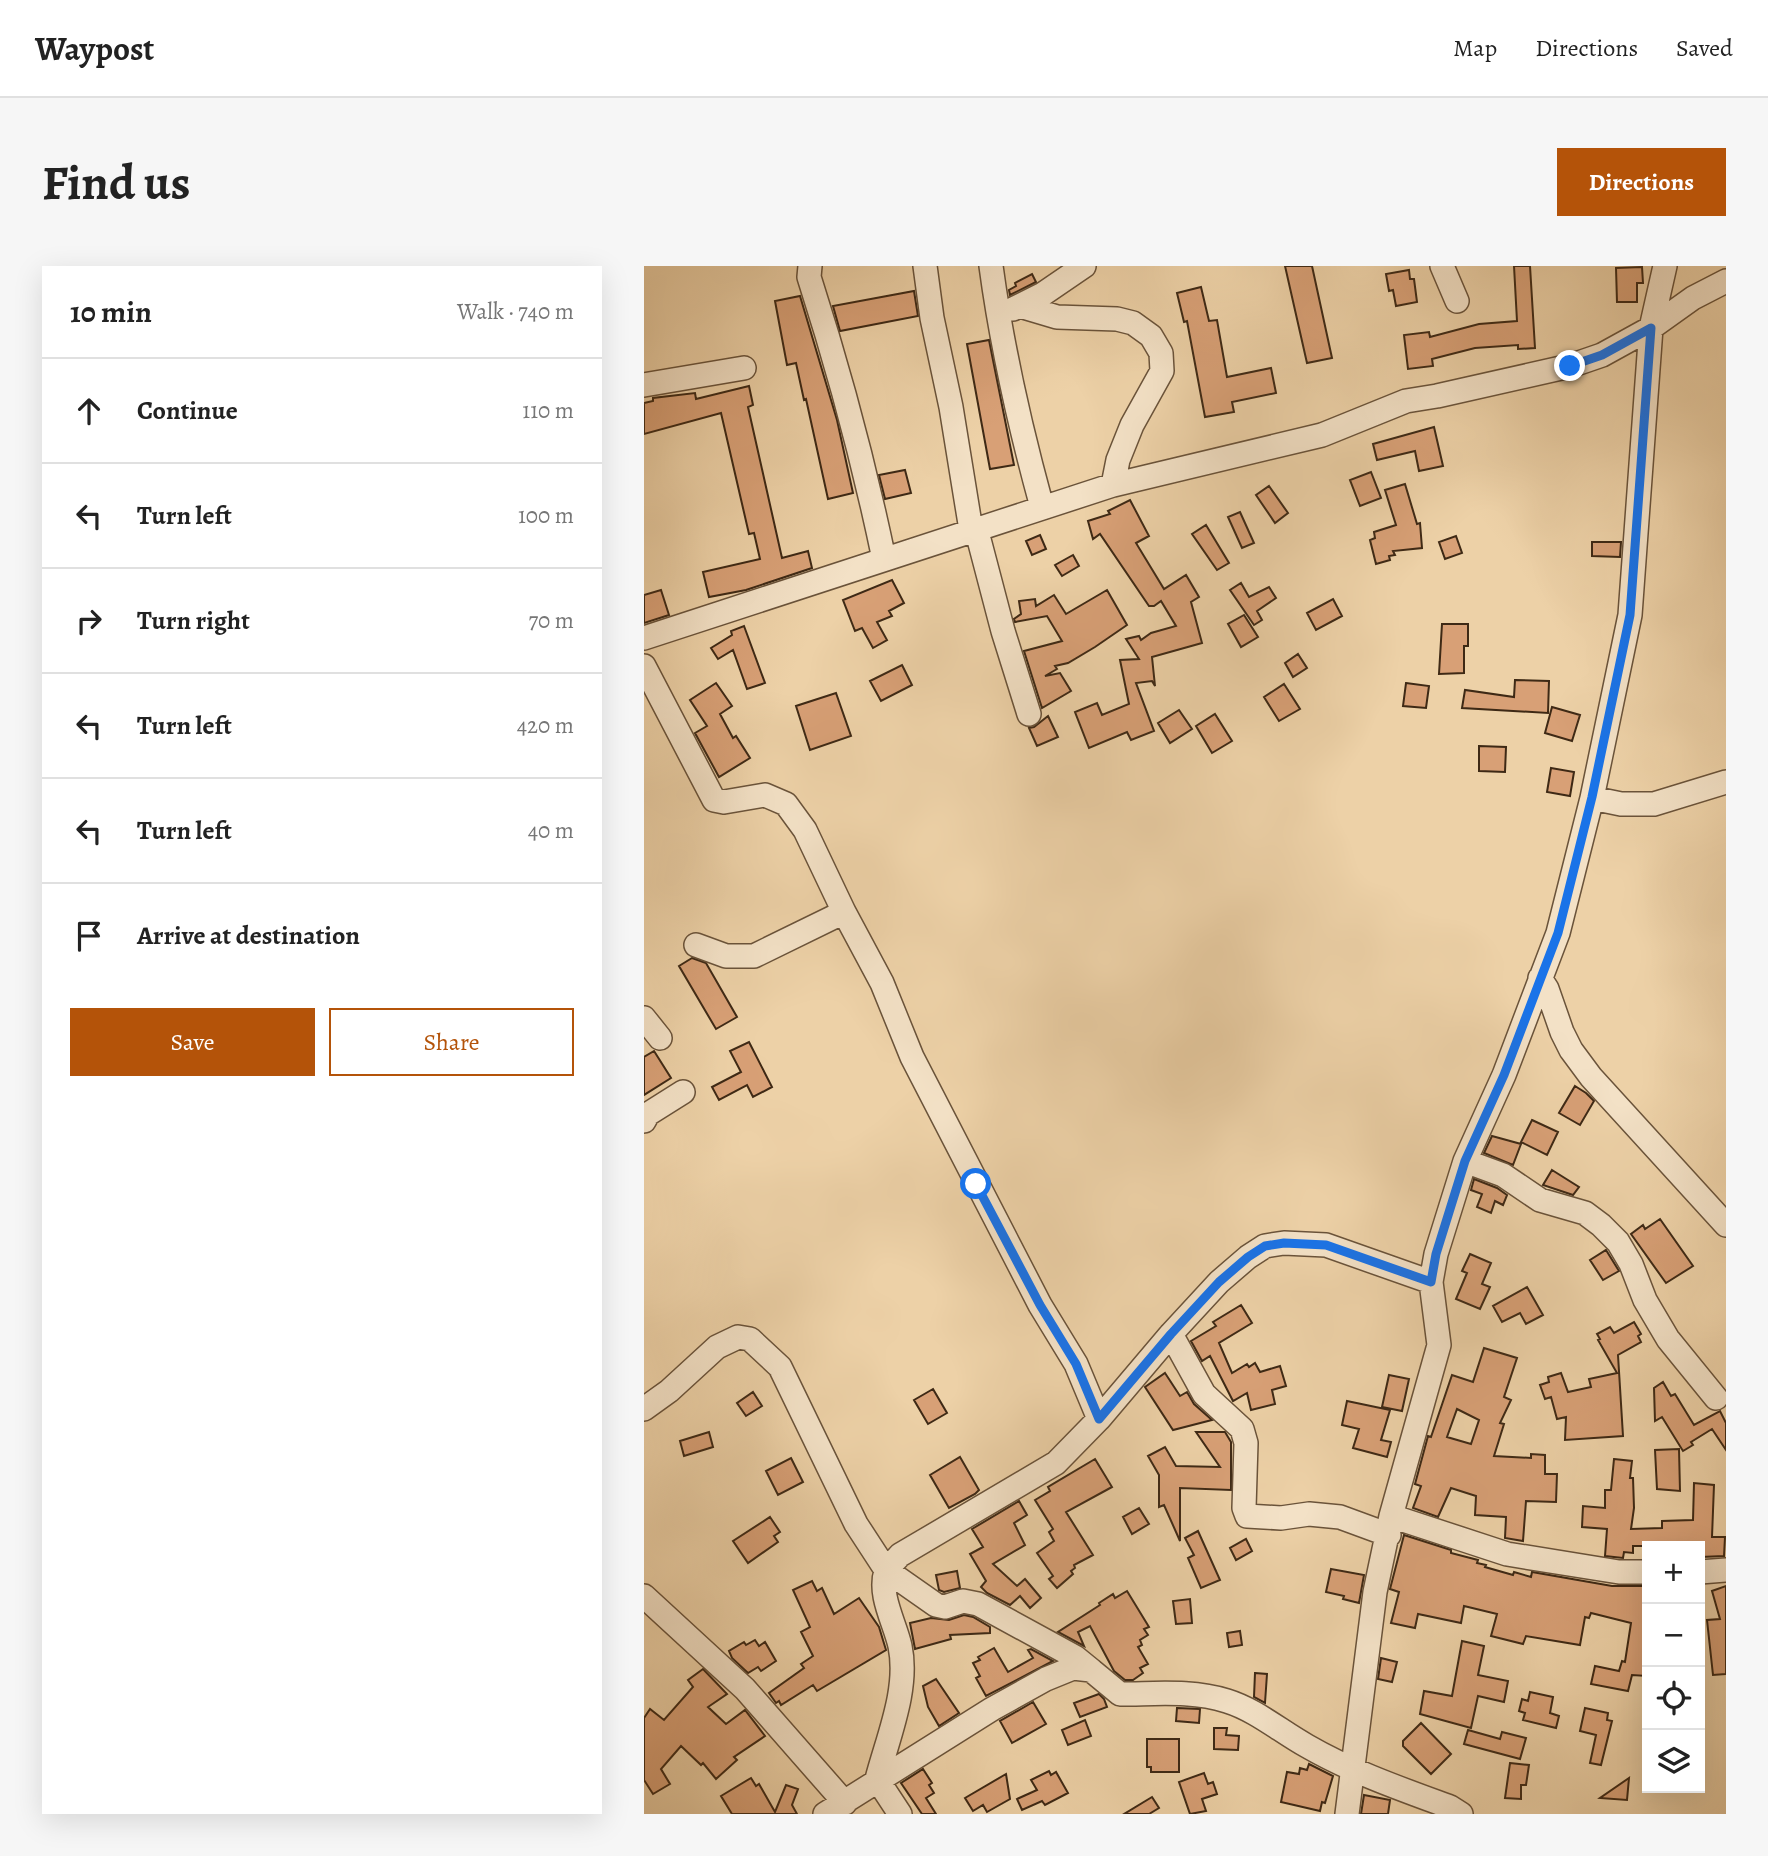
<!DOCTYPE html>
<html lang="en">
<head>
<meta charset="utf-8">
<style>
  body { margin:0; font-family:Alegreya,serif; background:#f6f6f6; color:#222 }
  .controls { position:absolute; right:21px; bottom:21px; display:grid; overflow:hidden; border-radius:0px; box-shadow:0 7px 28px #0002 }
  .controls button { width:63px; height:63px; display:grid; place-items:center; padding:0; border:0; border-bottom:2px solid #e0e0e0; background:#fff; color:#222; font:35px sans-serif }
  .stop { position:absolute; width:21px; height:21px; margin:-16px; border:5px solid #1a73e8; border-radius:50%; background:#fff }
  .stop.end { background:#1a73e8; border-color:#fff; box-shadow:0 2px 7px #0008 }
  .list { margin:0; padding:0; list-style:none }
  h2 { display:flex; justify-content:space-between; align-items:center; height:91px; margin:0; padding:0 28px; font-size:30px }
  h2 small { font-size:23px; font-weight:400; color:#767676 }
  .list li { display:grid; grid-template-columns:46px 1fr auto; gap:21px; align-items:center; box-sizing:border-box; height:105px; padding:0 28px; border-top:2px solid #e0e0e0 }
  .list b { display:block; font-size:26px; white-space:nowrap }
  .list em { font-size:23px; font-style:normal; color:#767676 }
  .actions { display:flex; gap:14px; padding:21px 28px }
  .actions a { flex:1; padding:16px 0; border:2px solid #b45309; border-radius:0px; text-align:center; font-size:24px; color:#b45309 }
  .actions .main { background:#b45309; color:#fff }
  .icon { flex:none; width:38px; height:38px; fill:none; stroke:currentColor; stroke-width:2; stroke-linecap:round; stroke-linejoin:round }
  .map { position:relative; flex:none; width:1082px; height:1548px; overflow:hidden; border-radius:0px }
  header { display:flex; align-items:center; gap:42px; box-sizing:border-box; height:98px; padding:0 35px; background:#fff; border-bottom:2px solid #e0e0e0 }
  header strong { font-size:33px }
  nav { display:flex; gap:38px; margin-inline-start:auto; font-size:24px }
  .intro { display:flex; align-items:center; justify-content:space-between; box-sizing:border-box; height:168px; padding:0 42px }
  h1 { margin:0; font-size:49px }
  .button { padding:18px 32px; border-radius:0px; background:#b45309; color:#fff; font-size:24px; font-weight:700 }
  main { display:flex; gap:42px; padding:0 42px }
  aside { flex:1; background:#fff; border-radius:0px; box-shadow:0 7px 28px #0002 }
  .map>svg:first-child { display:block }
  .building { fill:#d8a076; stroke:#3e2915; stroke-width:2; fill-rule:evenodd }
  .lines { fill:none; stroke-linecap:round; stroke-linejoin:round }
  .minor-casing { stroke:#6a533a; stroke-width:26 }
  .minor { stroke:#f3e1c6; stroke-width:23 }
  .route { stroke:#1a73e8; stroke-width:9 }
</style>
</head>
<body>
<header>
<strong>Waypost</strong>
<nav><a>Map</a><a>Directions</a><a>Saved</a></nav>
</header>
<div class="intro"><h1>Find us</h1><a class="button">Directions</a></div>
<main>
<aside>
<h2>10 min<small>Walk · 740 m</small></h2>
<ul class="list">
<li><svg class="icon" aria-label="ahead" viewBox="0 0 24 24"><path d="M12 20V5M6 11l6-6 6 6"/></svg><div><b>Continue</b></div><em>110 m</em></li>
<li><svg class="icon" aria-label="left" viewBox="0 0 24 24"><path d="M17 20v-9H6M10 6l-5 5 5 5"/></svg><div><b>Turn left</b></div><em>100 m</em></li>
<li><svg class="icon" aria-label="right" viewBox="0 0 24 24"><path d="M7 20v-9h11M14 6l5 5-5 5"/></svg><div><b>Turn right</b></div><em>70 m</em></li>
<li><svg class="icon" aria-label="left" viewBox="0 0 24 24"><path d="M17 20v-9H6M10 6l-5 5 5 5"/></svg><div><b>Turn left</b></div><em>420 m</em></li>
<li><svg class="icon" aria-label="left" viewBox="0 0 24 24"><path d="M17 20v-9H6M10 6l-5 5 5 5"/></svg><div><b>Turn left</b></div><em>40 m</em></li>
<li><svg class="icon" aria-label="arrive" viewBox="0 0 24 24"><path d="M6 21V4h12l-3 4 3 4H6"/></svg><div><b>Arrive at destination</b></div></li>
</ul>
<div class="actions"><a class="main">Save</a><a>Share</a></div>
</aside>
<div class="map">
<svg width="1082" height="1548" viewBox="0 0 1082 1548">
  <rect width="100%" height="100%" fill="#edd1a7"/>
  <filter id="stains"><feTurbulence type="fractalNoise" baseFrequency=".00286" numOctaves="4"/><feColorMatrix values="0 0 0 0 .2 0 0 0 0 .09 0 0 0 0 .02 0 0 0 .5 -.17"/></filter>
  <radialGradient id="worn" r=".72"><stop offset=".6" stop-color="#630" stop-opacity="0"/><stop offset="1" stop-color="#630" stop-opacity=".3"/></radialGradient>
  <path class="building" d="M 641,0 L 668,0 L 688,92 L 663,97 Z
    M 870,0 L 886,0 L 891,82 L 874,83 L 874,79 L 831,82 L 788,93 L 789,100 L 764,103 L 760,69 L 785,66 L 786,71 L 835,58 L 873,55 Z
    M 998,1 L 999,17 L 993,17 L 993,36 L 973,36 L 972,2 Z
    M 765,4 L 766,13 L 770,13 L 773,36 L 752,40 L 749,24 L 745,25 L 742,8 Z
    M 388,8 L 392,16 L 366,29 L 365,24 L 372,20 L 371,17 Z
    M 557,21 L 565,55 L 573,54 L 583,111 L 627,102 L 632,127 L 588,136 L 590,146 L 561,151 L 543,55 L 540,56 L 533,27 Z
    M 270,25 L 274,50 L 196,65 L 189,40 Z
    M 156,30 L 193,154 L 209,227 L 184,233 L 162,133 L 160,134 L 152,97 L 143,99 L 131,35 Z
    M 345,74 L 370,199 L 346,203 L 323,78 Z
    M 105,120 L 109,139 L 104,141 L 138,292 L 164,285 L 168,302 L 102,324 L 65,331 L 59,306 L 116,293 L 110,267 L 105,268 L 77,147 L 0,168 L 0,137 L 9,135 L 9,132 L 51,127 L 52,133 Z
    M 790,161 L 799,200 L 775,205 L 771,185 L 733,194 L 729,178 Z
    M 261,204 L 267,227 L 241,233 L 235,209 Z
    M 727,206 L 737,232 L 716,240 L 706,214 Z
    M 761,218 L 773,258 L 776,257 L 778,282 L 749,285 L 751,289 L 745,290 L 746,294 L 732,298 L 726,274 L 731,272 L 730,266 L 752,259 L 741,224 Z
    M 625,220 L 644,247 L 631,257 L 612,229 Z
    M 486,234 L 505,270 L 492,277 L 520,323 L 542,309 L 555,331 L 547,336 L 558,377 L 508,391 L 511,420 L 508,415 L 492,417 L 510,465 L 487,474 L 483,466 L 445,482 L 431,446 L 453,437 L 458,449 L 485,438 L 476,394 L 495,393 L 482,373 L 495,370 L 497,374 L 507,367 L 532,360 L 517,335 L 510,340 L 505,340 L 456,268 L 449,273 L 444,255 L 466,248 L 464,245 Z
    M 596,246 L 610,277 L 598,282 L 584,251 Z
    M 562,259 L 585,297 L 573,304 L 548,268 Z
    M 396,269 L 402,283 L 388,289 L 382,275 Z
    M 812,270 L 818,287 L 801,293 L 795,276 Z
    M 948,276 L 977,276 L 976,291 L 948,290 Z
    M 429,289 L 435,300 L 418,310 L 411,299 Z
    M 248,314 L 260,337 L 245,345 L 248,350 L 233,356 L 243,374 L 229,382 L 218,362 L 211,365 L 199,334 Z
    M 597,317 L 605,331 L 625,321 L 632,332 L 613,345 L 618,354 L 610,359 L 586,324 Z
    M 17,324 L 25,349 L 0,357 L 0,329 Z
    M 463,324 L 483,359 L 451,381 L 424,397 L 411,400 L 413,403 L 401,410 L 416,407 L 427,425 L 398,442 L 380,385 L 418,375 L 403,350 L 371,356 L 370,353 L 377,348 L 375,335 L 391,333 L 392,340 L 410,329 L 422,348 Z
    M 689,333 L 698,350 L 672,364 L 663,347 Z
    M 600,349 L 614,371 L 597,381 L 584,358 Z
    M 798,358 L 824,358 L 824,380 L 820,380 L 820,407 L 795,408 Z
    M 100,360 L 121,417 L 103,423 L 89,384 L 74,393 L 67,382 L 88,369 L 87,365 Z
    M 654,388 L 663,402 L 649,411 L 641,397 Z
    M 258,399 L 268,419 L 237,435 L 226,415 Z
    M 871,414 L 905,415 L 904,447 L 818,442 L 821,424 L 870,431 Z
    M 72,417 L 88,440 L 76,448 L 89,472 L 92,470 L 106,492 L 75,511 L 51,467 L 63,460 L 46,434 Z
    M 762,417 L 785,420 L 782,442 L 759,440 Z
    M 640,418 L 656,443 L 635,455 L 620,431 Z
    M 192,427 L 207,470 L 166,484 L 152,440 Z
    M 908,441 L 936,449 L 928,475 L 901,467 Z
    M 535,444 L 548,463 L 526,477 L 514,457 Z
    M 571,448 L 588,475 L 568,487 L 552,460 Z
    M 404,450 L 414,471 L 393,480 L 385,462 L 390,461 Z
    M 835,480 L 862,481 L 861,506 L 835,505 Z
    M 907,502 L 930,506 L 926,530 L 903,526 Z
    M 48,692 L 62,697 L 93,751 L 72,763 L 35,700 Z
    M 105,776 L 128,821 L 109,831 L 103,819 L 75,834 L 68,821 L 97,806 L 86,785 Z
    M 10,785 L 27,812 L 0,829 L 0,791 Z
    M 931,820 L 942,827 L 950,835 L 936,859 L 915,847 Z
    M 888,854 L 914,866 L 903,889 L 877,876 Z
    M 848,870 L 877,878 L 869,899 L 840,887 Z
    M 908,904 L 935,921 L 929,929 L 899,919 Z
    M 830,913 L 853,922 L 863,929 L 859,939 L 851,935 L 847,947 L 833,941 L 838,928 L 827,924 Z
    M 1016,953 L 1049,1000 L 1022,1017 L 987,968 L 999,959 L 1001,963 Z
    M 962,984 L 975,1005 L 959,1014 L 946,994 Z
    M 826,988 L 847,997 L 838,1018 L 846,1021 L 836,1043 L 812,1033 L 823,1007 L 818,1005 Z
    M 883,1021 L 899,1049 L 882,1058 L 876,1047 L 858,1056 L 849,1040 Z
    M 597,1039 L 608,1057 L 575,1077 L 588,1107 L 603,1098 L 605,1101 L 611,1097 L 616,1106 L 636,1100 L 642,1120 L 628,1124 L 631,1138 L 607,1144 L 603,1127 L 589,1135 L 566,1090 L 558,1095 L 547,1075 L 572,1060 L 569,1056 Z
    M 990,1056 L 997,1068 L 994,1070 L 997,1076 L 974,1089 L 979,1170 L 921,1174 L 922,1151 L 913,1153 L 907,1131 L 901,1133 L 896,1119 L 905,1116 L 904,1111 L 917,1107 L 924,1126 L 947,1121 L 945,1113 L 973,1107 L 954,1074 L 956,1073 L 953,1068 L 966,1061 L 970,1067 Z
    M 840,1082 L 873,1092 L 860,1131 L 867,1134 L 856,1157 L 860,1158 L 850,1190 L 887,1192 L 887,1188 L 901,1189 L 901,1208 L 913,1208 L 912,1236 L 882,1235 L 879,1275 L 861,1272 L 862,1251 L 831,1249 L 832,1230 L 807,1222 L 794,1251 L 769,1242 L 777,1220 L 771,1218 L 784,1170 L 787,1171 L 808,1109 L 829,1116 ZM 813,1143 L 835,1154 L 827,1178 L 803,1171 Z
    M 521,1107 L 536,1130 L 543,1126 L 550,1138 L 568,1154 L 529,1164 L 501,1121 Z
    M 745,1109 L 765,1113 L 758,1145 L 738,1141 Z
    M 1019,1116 L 1027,1130 L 1031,1128 L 1050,1159 L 1076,1145 L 1082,1157 L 1082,1184 L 1068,1163 L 1047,1176 L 1049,1179 L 1039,1185 L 1018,1151 L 1011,1155 L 1010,1122 Z
    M 289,1123 L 303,1147 L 284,1158 L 270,1134 Z
    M 109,1126 L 118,1140 L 102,1150 L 93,1137 Z
    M 703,1135 L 746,1144 L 737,1174 L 747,1176 L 743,1191 L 709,1182 L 715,1163 L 698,1159 Z
    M 65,1166 L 69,1181 L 40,1190 L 36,1175 Z
    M 552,1166 L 581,1166 L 587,1176 L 587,1224 L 536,1222 L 536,1275 L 520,1239 L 515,1241 L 515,1209 L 504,1190 L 521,1181 L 532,1200 L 576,1201 Z
    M 1035,1183 L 1036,1225 L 1013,1223 L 1011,1184 Z
    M 316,1191 L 335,1224 L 331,1228 L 305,1242 L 286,1209 Z
    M 147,1192 L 159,1216 L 134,1229 L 122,1205 Z
    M 451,1193 L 468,1221 L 422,1246 L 449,1289 L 430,1299 L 431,1302 L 427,1305 L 429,1308 L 413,1322 L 405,1313 L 409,1310 L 393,1287 L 410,1275 L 405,1266 L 409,1263 L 391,1234 L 406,1225 L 404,1221 Z
    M 970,1193 L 988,1195 L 986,1212 L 989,1212 L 990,1242 L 987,1263 L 1018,1262 L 1018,1255 L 1049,1254 L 1050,1217 L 1070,1219 L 1068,1271 L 1081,1271 L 1080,1290 L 1057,1291 L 1057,1280 L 989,1280 L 989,1287 L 980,1286 L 979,1292 L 961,1290 L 963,1263 L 938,1261 L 939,1240 L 961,1242 L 961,1224 L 967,1224 Z
    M 375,1235 L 383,1249 L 370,1257 L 381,1279 L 349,1298 L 373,1320 L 381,1313 L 397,1332 L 386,1342 L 376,1330 L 366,1339 L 343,1327 L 337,1321 L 342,1315 L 326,1288 L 339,1281 L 328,1263 Z
    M 495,1242 L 505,1258 L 488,1268 L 479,1251 Z
    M 126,1251 L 136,1266 L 130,1270 L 134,1276 L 104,1297 L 89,1275 Z
    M 554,1265 L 576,1314 L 557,1322 L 544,1292 L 550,1289 L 541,1272 Z
    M 760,1269 L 807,1284 L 807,1287 L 834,1294 L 833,1297 L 842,1299 L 841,1301 L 869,1309 L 870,1306 L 887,1311 L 888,1306 L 968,1320 L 1003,1320 L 1003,1348 L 1000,1362 L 1003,1362 L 1003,1410 L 988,1409 L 984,1425 L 947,1418 L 951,1400 L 975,1405 L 978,1395 L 981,1396 L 987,1357 L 947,1347 L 945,1352 L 941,1351 L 936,1379 L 882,1370 L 879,1378 L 847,1370 L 853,1348 L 820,1340 L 817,1357 L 774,1348 L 771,1362 L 747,1357 L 755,1326 L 746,1323 Z
    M 602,1273 L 608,1285 L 592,1294 L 586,1282 Z
    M 687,1303 L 720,1309 L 715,1337 L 699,1333 L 700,1330 L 682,1326 Z
    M 313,1305 L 316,1322 L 300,1326 L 295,1324 L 292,1309 Z
    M 168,1315 L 173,1325 L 178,1322 L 190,1348 L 215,1332 L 235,1361 L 242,1384 L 173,1425 L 169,1419 L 137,1439 L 135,1435 L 132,1437 L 125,1427 L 160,1402 L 157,1398 L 169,1390 L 157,1366 L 166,1361 L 149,1324 Z
    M 1082,1320 L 1082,1408 L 1069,1409 L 1063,1354 L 1076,1353 L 1068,1325 Z
    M 483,1325 L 505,1361 L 500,1363 L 504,1369 L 496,1374 L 498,1379 L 494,1381 L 504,1398 L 496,1402 L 499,1407 L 489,1414 L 481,1414 L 470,1405 L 446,1360 L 434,1366 L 440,1380 L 414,1366 L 456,1339 L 455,1337 L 469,1328 L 471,1332 Z
    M 546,1333 L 548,1357 L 532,1358 L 529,1335 Z
    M 320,1349 L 329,1351 L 346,1361 L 346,1367 L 306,1369 L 307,1373 L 271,1383 L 266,1357 L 287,1352 L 305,1354 Z
    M 596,1365 L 598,1379 L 585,1381 L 583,1367 Z
    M 111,1374 L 115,1380 L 121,1376 L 132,1395 L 117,1405 L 114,1401 L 104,1407 L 88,1392 L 85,1385 L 100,1376 L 102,1379 Z
    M 818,1375 L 840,1380 L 834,1409 L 864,1415 L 860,1436 L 834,1430 L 827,1462 L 776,1448 L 780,1425 L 808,1430 Z
    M 350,1382 L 364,1406 L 389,1392 L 384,1384 L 387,1383 L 409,1395 L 342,1430 L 332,1412 L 336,1410 L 329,1397 L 336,1394 L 334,1391 Z
    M 737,1392 L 753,1396 L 748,1416 L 734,1413 Z
    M 59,1403 L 83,1428 L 64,1441 L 82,1458 L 101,1444 L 121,1470 L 90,1491 L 93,1494 L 72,1513 L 59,1497 L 57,1499 L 37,1480 L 17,1503 L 26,1518 L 9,1528 L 0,1514 L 0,1452 L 6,1443 L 20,1454 L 49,1421 L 44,1414 Z
    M 611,1407 L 623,1408 L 621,1437 L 610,1431 Z
    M 292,1413 L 315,1447 L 295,1460 L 284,1441 L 279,1420 Z
    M 886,1426 L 909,1431 L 906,1447 L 915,1450 L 912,1462 L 879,1454 L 881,1447 L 875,1445 L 878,1433 L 884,1435 Z
    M 455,1428 L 460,1433 L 463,1441 L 436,1451 L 430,1437 Z
    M 389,1436 L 402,1458 L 368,1477 L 356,1455 Z
    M 533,1442 L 556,1443 L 555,1457 L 532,1455 Z
    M 941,1442 L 964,1447 L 963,1454 L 968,1455 L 957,1499 L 946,1497 L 952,1469 L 936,1465 Z
    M 441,1454 L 447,1470 L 424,1479 L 418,1464 Z
    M 777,1457 L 807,1488 L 787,1508 L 759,1480 L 759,1475 Z
    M 570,1462 L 583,1462 L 582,1469 L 595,1470 L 594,1484 L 570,1483 Z
    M 824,1464 L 856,1473 L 858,1466 L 882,1472 L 876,1493 L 820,1478 Z
    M 503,1473 L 535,1473 L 535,1506 L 507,1506 L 507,1501 L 503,1501 Z
    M 866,1497 L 885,1499 L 882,1519 L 877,1519 L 877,1533 L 861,1532 Z
    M 665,1498 L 689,1510 L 681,1537 L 678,1536 L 676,1545 L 637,1536 L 643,1506 L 655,1508 L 656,1502 L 663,1504 Z
    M 279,1503 L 288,1517 L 285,1519 L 290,1527 L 282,1532 L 292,1548 L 278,1548 L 257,1517 Z
    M 405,1505 L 407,1509 L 412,1506 L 424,1527 L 401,1539 L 398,1535 L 378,1544 L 373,1533 L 393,1524 L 387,1514 Z
    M 560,1507 L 564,1518 L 569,1516 L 573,1528 L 558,1533 L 562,1545 L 546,1548 L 535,1516 Z
    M 362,1508 L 366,1533 L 343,1546 L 339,1539 L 329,1545 L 321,1532 Z
    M 107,1512 L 112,1520 L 115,1518 L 131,1546 L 142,1519 L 154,1523 L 148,1539 L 153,1548 L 88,1548 L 77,1530 Z
    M 985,1512 L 983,1534 L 956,1532 Z
    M 720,1529 L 746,1534 L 744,1548 L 717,1548 Z
    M 508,1531 L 515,1542 L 505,1548 L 480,1548 Z"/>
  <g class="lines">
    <defs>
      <path id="minor" d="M 166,0 L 165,11 C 195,104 220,197 240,293
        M 281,0 L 288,52 L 307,141 L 327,264
        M 347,0 C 358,82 376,161 398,241
        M 798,0 L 813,35
        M 376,40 L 413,51 L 473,53 L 489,57 L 507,70 L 517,87 L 518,105 L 488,159 L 474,194 L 469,219
        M 369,43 L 399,28 L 440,0
        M 0,119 L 100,102
        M 332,262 L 359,365 L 385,448
        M 0,372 L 469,219 L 678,169 L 762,135 L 793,130 L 926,100 L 958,89 L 1007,62 L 1049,32 L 1082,15
        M 0,400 L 70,534 L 80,536 L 121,529 L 142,538 L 161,564 L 200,646 L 238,717 L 268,791 L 396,1039 L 432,1098 L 455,1153
        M 948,532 L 977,538 L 1010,538 L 1082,516
        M 52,679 L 82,690 L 110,690 L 200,646
        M 896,712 L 903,723 L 918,766 L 927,784 L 947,811 L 1082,959
        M 0,752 L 16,772
        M 0,855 L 4,848 L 39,826
        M 821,895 L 859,909 L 896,934 L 941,947 L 957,959 L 974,976 L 987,998 L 1001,1034 L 1024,1073 L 1072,1132
        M 527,1068 L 560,1128 L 598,1163 L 602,1177 L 600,1242 L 603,1250 L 637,1252 L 665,1248 L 696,1251 L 745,1269
        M 0,1143 L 25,1125 L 73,1081 L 94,1071 L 106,1073 L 136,1101 L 212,1258 L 242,1304 L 292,1339 L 301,1341 L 319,1335 L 334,1338 L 431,1391 L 447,1404
        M 747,1250 L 863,1288 L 975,1306 L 1003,1306
        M 1056,1306 L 1082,1304
        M 0,1330 L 101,1423 L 201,1537
        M 181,1548 L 348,1443 L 402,1413 L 429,1402 L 447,1404 L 476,1428 C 512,1428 548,1424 583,1435 C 612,1444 636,1465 663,1480 C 708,1506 757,1523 806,1541 L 817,1548
        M 256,1548 L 233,1513 C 244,1471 265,1423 256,1380 C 251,1357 234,1329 242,1305 C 244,1300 252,1294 256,1289 L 412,1197 L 455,1153 L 527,1068 L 575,1016 L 604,991 L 621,980 L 640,977 L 682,979 L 787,1016
        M 703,1548 L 731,1326 L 747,1250 L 795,1079 L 787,1016 L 792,988 L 821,895 L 860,809 L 914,667 L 948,532 L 986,349 L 1007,62 L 1021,0"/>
    </defs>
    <use href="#minor" class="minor-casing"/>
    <use href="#minor" class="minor"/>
  </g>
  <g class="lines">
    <path class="route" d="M 332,918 L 396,1039 L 432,1098 L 455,1153 L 527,1068 L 575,1016 L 604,991 L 621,980 L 640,977 L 682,979 L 787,1016 L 792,988 L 821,895 L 860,809 L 914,667 L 948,531 L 986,349 L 1007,62 L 958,89 L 926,100"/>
  </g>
  <rect width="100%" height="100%" filter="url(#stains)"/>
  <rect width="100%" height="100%" fill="url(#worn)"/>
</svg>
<div class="controls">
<button>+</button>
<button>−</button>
<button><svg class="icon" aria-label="locate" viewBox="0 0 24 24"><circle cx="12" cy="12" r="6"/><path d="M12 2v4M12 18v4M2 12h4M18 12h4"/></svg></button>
<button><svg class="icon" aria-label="layers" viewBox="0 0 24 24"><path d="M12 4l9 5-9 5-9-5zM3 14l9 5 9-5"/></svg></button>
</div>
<div class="stop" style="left:332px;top:918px"></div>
<div class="stop end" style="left:926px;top:100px"></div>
</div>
</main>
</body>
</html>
